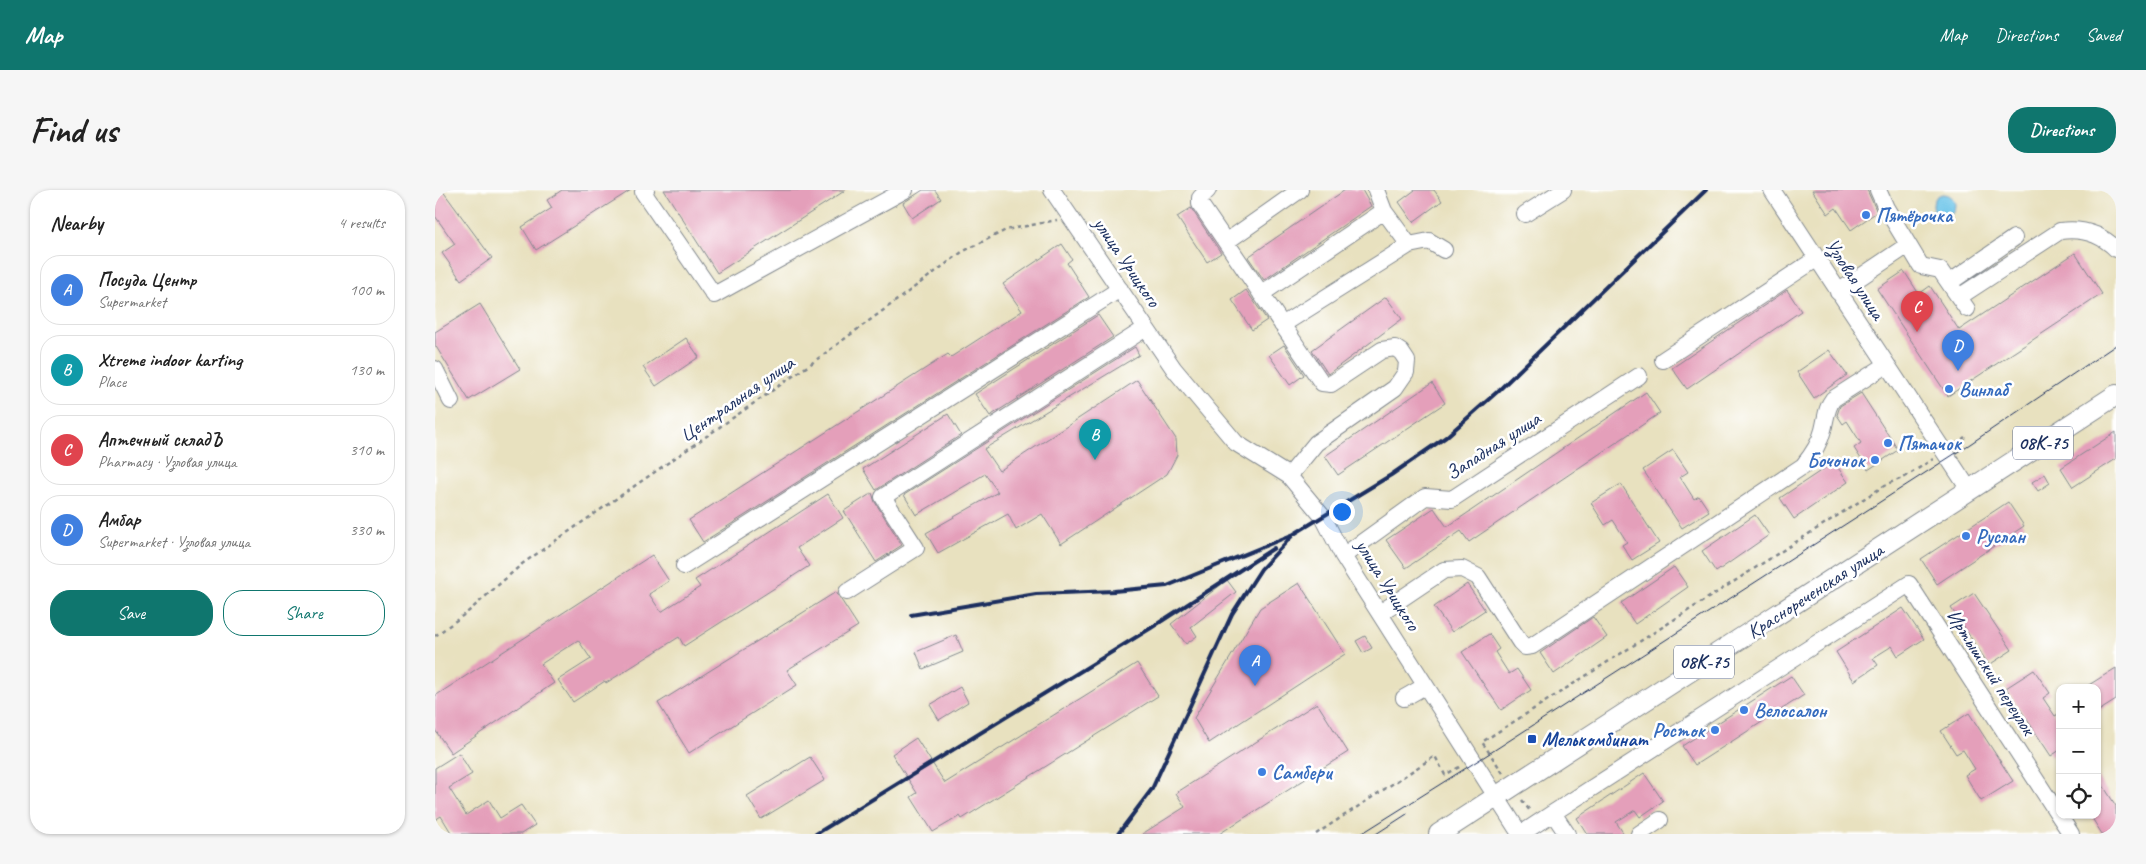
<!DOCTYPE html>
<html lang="en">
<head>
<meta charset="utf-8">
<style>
  body { margin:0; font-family:Caveat,sans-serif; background:#f6f6f6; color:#222 }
  .controls { position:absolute; right:15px; bottom:15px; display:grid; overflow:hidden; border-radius:10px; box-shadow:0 1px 4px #0004 }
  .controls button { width:45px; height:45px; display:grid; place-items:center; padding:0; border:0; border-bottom:1px solid #e0e0e0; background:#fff; color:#222; font:25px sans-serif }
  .you { position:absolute; left:906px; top:321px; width:18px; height:18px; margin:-12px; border:4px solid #fff; border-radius:50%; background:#1a73e8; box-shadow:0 0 0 8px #1a73e833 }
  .badge { display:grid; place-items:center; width:32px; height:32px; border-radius:50%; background:#0f766e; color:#fff; font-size:16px; font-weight:700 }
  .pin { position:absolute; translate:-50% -41px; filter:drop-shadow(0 1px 2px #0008) }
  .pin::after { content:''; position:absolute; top:26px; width:18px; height:15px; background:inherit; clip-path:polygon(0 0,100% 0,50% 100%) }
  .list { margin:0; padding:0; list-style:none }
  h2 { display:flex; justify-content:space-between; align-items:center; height:65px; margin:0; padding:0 20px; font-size:21px }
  h2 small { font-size:16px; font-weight:400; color:#767676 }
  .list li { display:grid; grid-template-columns:32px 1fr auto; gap:15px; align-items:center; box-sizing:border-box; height:70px; margin:0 10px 10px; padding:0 10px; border:1px solid #e0e0e0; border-radius:20px }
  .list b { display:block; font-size:19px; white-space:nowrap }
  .list p { margin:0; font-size:16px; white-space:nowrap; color:#767676 }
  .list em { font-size:16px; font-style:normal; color:#767676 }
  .actions { display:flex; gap:10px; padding:15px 20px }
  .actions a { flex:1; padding:11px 0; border:1px solid #0f766e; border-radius:20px; text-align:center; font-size:18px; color:#0f766e }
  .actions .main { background:#0f766e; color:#fff }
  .icon { flex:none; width:28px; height:28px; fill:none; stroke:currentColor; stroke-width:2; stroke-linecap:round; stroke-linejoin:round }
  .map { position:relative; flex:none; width:1681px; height:644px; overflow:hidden; border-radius:20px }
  header { display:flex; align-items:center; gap:30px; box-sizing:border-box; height:70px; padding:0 25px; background:#0f766e; color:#fff }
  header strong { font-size:24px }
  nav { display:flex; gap:28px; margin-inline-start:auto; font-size:18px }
  .intro { display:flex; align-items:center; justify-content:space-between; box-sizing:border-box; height:120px; padding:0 30px }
  h1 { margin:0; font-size:35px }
  .button { padding:12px 22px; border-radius:20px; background:#0f766e; color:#fff; font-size:18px; font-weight:700 }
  main { display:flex; gap:30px; padding:0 30px }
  aside { flex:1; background:#fff; border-radius:20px; box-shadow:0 1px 4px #0004 }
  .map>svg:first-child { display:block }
  .water { fill:#6bc4e9; stroke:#437aa4 }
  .building { fill:#e49fba }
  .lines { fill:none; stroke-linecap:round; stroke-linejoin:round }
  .minor-casing { stroke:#82888e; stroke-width:18 }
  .major-casing { stroke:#82888e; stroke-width:22 }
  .path { stroke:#82888e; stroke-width:2.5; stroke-dasharray:4 4; stroke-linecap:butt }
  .minor { stroke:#fff; stroke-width:16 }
  .major { stroke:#fff; stroke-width:20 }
  .tram { stroke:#1b2f5e; stroke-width:1 }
  .rail { stroke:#1b2f5e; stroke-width:4 }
  .shop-dot { fill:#3f7fe0; stroke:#fff; stroke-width:2 }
  .transit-dot { fill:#1a4fb4; stroke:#fff; stroke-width:2 }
  .labels { text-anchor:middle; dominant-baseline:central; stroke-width:5; stroke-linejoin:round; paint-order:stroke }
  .shield { fill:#fff; stroke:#5f6d8e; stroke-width:1 }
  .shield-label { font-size:19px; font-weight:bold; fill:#1b2f5e }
  .shop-label { font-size:20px; font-weight:bold; fill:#366cbe; stroke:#fff; text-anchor:start }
  .street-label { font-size:20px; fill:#1b2f5e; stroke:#fff }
  .transit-label { font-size:20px; font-weight:bold; fill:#164399; stroke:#fff; text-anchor:start }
</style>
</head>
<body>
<header>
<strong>Map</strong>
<nav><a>Map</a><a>Directions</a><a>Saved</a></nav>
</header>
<div class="intro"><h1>Find us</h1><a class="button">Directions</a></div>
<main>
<aside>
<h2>Nearby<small>4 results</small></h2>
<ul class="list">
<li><span class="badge" style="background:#3f7fe0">A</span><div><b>Посуда Центр</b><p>Supermarket</p></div><em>100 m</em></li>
<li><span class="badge" style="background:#0f9aa8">B</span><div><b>Xtreme indoor karting</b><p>Place</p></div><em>130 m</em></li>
<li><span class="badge" style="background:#e0444e">C</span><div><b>Аптечный складЪ</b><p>Pharmacy · Узловая улица</p></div><em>310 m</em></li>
<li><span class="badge" style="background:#3f7fe0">D</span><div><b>Амбар</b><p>Supermarket · Узловая улица</p></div><em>330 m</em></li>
</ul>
<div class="actions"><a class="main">Save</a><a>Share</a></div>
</aside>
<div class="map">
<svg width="1681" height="644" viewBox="0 0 1681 644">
  <rect width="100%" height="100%" fill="#fff"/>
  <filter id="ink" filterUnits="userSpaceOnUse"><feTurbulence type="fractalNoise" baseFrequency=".02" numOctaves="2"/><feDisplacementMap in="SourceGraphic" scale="10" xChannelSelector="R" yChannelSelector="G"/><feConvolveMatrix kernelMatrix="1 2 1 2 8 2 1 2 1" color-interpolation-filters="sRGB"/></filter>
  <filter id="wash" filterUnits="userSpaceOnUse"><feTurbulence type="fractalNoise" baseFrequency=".0096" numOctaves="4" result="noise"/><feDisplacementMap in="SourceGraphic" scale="20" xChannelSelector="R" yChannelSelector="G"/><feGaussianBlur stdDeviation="1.12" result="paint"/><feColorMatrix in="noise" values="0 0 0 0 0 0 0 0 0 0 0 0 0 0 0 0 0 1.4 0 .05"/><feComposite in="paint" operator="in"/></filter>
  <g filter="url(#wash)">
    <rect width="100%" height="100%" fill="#e8e1bf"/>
    <path class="water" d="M1498 15a11 11 0 1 1 22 0a11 11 0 1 1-22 0Z"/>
    <g id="blocks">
      <path class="building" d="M 0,0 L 7,0 L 57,68 L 26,90 L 7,63 L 20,54 L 0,26 Z
        M 127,0 L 196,0 L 101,60 L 87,37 L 117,18 L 112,10 Z
        M 229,0 L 411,0 L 282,83 Z
        M 488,0 L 500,0 L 506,9 L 477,28 L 468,13 Z
        M 910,0 L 927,0 L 936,16 L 829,90 L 813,67 Z
        M 980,0 L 999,0 L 1007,11 L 978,32 L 964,12 Z
        M 1377,0 L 1432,0 L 1442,22 L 1416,40 L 1401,18 L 1393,24 Z
        M 756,18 L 786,63 L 772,72 L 742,27 Z
        M 627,54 L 637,69 L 632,73 L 654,107 L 268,352 L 254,330 L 513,164 L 516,167 L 587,121 L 568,94 Z
        M 1640,63 L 1667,104 L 1513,206 L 1442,99 L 1469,81 L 1484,104 L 1495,96 L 1524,140 Z
        M 811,100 L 832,130 L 817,140 L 797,110 Z
        M 1352,100 L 1366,121 L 1252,199 L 1237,178 Z
        M 951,107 L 967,129 L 893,184 L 877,160 Z
        M 45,114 L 85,179 L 34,210 L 0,155 L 0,142 Z
        M 663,125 L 678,147 L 555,226 L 540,204 Z
        M 251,148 L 264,167 L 221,196 L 208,177 Z
        M 849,155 L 869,185 L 855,195 L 834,165 Z
        M 700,157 L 704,165 L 549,259 L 564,281 L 702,190 L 741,249 L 742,265 L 732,284 L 626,354 L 607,324 L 581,340 L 573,324 L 503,363 L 491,343 L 563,302 L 550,284 L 481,325 L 469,305 Z
        M 1394,160 L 1412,185 L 1379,208 L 1362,182 Z
        M 997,193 L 1010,213 L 903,285 L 890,266 Z
        M 1211,202 L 1225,223 L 1034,352 L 1026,341 L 971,378 L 951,350 L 999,318 L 1012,337 Z
        M 1426,203 L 1463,260 L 1433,280 L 1419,258 L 1426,253 L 1412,231 L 1408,234 L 1402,225 L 1405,216 Z
        M 513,224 L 526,245 L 441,300 L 428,279 Z
        M 1681,242 L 1681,269 L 1638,297 L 1626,278 Z
        M 1238,260 L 1253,282 L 1245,287 L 1259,309 L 1264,306 L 1274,321 L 1247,338 L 1208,280 Z
        M 1399,272 L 1413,292 L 1359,329 L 1345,308 Z
        M 1610,284 L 1615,293 L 1603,301 L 1597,292 Z
        M 1186,294 L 1224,353 L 1197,370 L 1187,355 L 1192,352 L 1178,330 L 1170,335 L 1156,313 Z
        M 437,303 L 440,312 L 467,355 L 441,372 L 409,321 Z
        M 393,304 L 408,328 L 362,358 L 374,376 L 249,456 L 244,447 L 171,493 L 170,491 L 138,512 L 123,490 L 156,469 L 143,450 L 106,474 L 119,493 L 16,563 L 0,540 L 0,506 L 217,365 L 234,391 L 214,404 L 226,422 L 265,397 L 260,390 Z
        M 1573,312 L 1589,336 L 1502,394 L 1486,369 Z
        M 1320,325 L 1334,345 L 1281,382 L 1267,361 Z
        M 1239,377 L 1253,397 L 1200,434 L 1186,413 Z
        M 792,390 L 801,402 L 756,437 L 762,446 L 751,454 L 736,434 Z
        M 864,393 L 910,464 L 774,553 L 759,528 L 825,418 Z
        M 1032,394 L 1050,420 L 1017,442 L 999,417 Z
        M 401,402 L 423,436 L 352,480 L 362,495 L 254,563 L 223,513 Z
        M 1539,403 L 1577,460 L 1554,475 L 1516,418 Z
        M 1468,418 L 1489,449 L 1463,466 L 1457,456 L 1438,468 L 1443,475 L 1419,491 L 1401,462 Z
        M 1158,427 L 1172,447 L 1119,484 L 1105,463 Z
        M 1054,444 L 1064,459 L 1060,462 L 1074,484 L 1082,479 L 1096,500 L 1066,520 L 1027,462 Z
        M 521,445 L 528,462 L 488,479 L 481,462 Z
        M 930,446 L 937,458 L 928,463 L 921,451 Z
        M 702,473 L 723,506 L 527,629 L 525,626 L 498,642 L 476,607 L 482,603 L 457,564 L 481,548 L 510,593 Z
        M 1681,478 L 1681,510 L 1662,522 L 1664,498 L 1649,498 Z
        M 1599,480 L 1615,503 L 1608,508 L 1620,526 L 1625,523 L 1625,560 L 1616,566 L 1571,498 Z
        M 1356,486 L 1369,505 L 1260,575 L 1247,556 Z
        M 525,497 L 533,512 L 504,530 L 495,515 Z
        M 882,513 L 913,562 L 784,644 L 707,644 L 750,617 L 741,603 Z
        M 1534,523 L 1578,591 L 1546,611 L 1530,585 L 1540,579 L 1528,560 L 1521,564 L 1506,541 Z
        M 24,563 L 37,584 L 14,598 L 31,625 L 54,610 L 65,628 L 86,615 L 100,635 L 86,644 L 17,644 L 6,626 L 0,630 L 0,578 Z
        M 375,567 L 390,590 L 326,629 L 312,606 Z
        M 1209,583 L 1228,611 L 1205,627 L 1200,620 L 1181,632 L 1189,644 L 1152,644 L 1142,628 Z
        M 1662,586 L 1681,616 L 1681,644 L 1667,644 L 1655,625 L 1662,625 Z"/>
    </g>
  </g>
  <g filter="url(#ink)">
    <use href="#blocks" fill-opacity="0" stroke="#82888e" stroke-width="1"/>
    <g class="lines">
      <defs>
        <path id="minor" d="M 211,0 L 208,2 L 279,105 L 470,0
          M 617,0 L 739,179 L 801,253 L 854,286 L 888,327 L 908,366 L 1085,644
          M 773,0 L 765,8 L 765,14 L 887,193 L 896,194 L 947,160 L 960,158 L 966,162 L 972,171 L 971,182 L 960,198 L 881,253 L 854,286
          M 941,0 L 949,21 L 974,55
          M 1337,0 L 1535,301
          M 1443,0 L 1451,18 L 1486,76 L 1505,80 L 1532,119
          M 1090,24 L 1128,0
          M 791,52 L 865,0
          M 1514,93 L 1579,48
          M 1403,102 L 1473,55
          M 826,104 L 949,21
          M 1524,107 L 1625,41 C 1647,38 1665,43 1681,59
          M 847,135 L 974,55 L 994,51 L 1009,60
          M 1228,170 L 1381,69
          M 0,179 L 16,211
          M 908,366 L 990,307 L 1017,309 L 1204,186
          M 249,376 L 685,99
          M 412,402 L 481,358 L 448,307 L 711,138
          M 945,423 L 1009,380 L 1027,379 L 1043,387 L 1085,452 L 1090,457 L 1097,456 L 1368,276 C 1377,265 1385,253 1388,240 C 1391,229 1391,218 1398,209 L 1451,175
          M 969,508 L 990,496
          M 1118,623 L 1474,394 L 1636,644
          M 1086,644 L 1118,623 L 1132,644
          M 1204,644 L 1225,630"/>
        <path id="major" d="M 1004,644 L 1681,205"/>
      </defs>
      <use href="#minor" class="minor-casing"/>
      <use href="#major" class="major-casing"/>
      <path class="path" d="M 1521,254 L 1530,247
        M 0,446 L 34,421 L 87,374 L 377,173 L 527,62 L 571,40 L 622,30
        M 1068,583 L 1047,552 L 1452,294 L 1470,287 L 1498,269
        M 1087,610 L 1095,621
        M 881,644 L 1000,566 L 1010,585 L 1026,576"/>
      <use href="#minor" class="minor"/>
      <use href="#major" class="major"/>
      <path class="tram" d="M 926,644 L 1055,563 L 1535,254 L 1681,155
        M 941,644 L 972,624"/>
      <path class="rail" d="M 476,425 L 601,404 L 679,401 L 732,396 L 859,344 L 956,285 L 1011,247 L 1062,202 L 1271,0
        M 381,644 L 716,438 L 839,358
        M 683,644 L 717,599 L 797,424 L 826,379 L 857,346"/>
    </g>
  </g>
  <g class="shop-dot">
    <circle cx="1431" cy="25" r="5"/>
    <circle cx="1514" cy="199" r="5"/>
    <circle cx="1453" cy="253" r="5"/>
    <circle cx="1440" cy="270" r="5"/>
    <circle cx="1531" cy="346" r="5"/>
    <circle cx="1309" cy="520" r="5"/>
    <circle cx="1280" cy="540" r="5"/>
    <circle cx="827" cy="582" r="5"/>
  </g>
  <rect class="transit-dot" x="1092" y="544" width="10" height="10" rx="2.5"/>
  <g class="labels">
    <g class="shield">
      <rect x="1578" y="236.5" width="60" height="33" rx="4"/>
      <rect x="1239" y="455.5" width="60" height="33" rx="4"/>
    </g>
    <g class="shield-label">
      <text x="1608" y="253">08К-75</text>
      <text x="1269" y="472">08К-75</text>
    </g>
    <g class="shop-label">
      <text x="1441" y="25">Пятёрочка</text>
      <text x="1524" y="199">Винлаб</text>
      <text x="1463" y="253">Пятачок</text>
      <text x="1430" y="270" text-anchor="end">Бочонок</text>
      <text x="1541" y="346">Руслан</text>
      <text x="1319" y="520">Велосалон</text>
      <text x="1270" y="540" text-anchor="end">Росток</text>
      <text x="837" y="582">Самбери</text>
    </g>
    <g class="street-label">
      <text transform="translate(692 72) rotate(56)">улица Урицкого</text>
      <text transform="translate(1420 89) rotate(57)">Узловая улица</text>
      <text transform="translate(302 209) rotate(-35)">Центральная улица</text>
      <text transform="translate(1058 256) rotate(-33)">Западная улица</text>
      <text transform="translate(953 395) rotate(58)">улица Урицкого</text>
      <text transform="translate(1380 401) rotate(-33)">Краснореченская улица</text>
      <text transform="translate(1556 482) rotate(57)">Иртышский переулок</text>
    </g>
    <g class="transit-label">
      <text x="1107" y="549">Мелькомбинат</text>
    </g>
  </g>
</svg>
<div class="controls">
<button>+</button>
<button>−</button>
<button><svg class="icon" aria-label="locate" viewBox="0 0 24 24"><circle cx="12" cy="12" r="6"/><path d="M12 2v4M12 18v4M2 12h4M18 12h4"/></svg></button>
</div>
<div class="you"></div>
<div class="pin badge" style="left:820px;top:496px;background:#3f7fe0">A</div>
<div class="pin badge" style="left:660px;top:270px;background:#0f9aa8">B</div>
<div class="pin badge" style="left:1482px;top:142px;background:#e0444e">C</div>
<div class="pin badge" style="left:1523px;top:181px;background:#3f7fe0">D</div>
</div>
</main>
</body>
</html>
